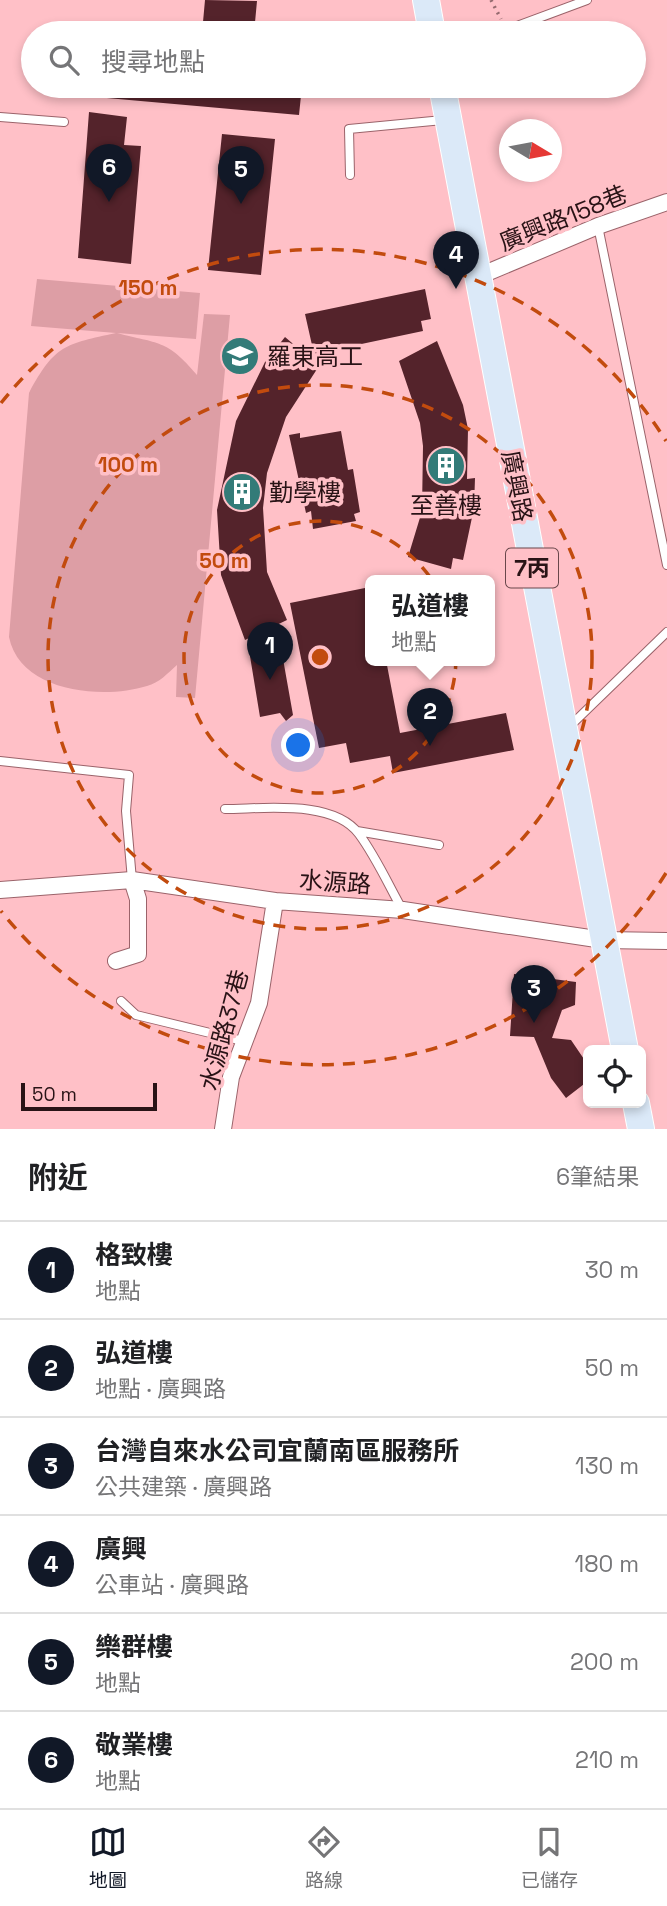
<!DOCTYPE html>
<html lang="zh-TW">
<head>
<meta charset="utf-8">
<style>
  body { margin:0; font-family:"Space Grotesk","Noto Sans TC",sans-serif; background:#f2f2f2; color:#202124 }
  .controls { position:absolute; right:21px; bottom:21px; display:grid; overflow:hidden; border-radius:10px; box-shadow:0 4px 10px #0003 }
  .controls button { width:63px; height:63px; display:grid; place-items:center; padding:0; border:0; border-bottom:2px solid #e0e0e0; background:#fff; color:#202124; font:35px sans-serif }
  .compass { position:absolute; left:499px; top:119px; width:63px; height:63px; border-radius:50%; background:#fff; box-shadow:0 4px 10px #0003; rotate:100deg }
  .scale { position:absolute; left:21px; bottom:18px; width:136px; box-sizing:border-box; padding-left:7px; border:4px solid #291316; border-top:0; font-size:19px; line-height:24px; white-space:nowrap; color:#291316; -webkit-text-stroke:5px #ffc0c7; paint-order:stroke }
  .you { position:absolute; left:299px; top:746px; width:24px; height:24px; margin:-18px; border:5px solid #fff; border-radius:50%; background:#1a73e8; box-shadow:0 0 0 10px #1a73e833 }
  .badge { display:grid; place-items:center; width:46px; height:46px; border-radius:50%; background:#111827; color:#fff; font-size:23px; font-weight:700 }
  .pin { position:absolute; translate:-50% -58px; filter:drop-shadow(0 2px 4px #0008) }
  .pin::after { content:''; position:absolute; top:37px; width:24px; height:21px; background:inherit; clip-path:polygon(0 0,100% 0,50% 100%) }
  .popup { position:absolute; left:365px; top:575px; width:130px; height:91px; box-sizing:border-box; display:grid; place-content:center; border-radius:10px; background:#fff; filter:drop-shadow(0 2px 5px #0005); font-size:23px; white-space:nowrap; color:#757577 }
  .popup b { font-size:26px; color:#202124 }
  .popup::after { content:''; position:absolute; left:50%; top:100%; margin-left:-14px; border:14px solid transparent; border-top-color:#fff }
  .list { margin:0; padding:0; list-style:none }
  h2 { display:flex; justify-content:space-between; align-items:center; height:91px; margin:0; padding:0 28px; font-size:30px }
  h2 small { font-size:23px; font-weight:400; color:#757577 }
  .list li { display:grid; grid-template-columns:46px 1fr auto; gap:21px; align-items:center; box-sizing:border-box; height:98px; padding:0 28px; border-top:2px solid #e0e0e0 }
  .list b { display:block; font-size:26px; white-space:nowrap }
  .list p { margin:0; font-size:23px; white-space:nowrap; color:#757577 }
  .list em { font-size:23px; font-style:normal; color:#757577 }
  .icon { flex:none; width:38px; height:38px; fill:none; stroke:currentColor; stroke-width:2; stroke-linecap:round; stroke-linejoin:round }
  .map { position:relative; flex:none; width:667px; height:1129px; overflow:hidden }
  .search { position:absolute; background:#fff; box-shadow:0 4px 10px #0003; left:21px; right:21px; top:21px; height:77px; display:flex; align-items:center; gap:18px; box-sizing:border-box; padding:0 24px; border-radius:38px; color:#757577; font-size:26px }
  .sheet { height:679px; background:#fff }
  nav { display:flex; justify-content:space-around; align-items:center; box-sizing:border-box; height:98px; border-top:2px solid #e0e0e0; background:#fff; font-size:19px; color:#757577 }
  nav a { display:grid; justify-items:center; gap:4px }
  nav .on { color:#111827 }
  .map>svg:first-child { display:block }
  .green { fill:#dd9ea5 }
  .building { fill:#54232b }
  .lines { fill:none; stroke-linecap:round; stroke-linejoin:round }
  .service-casing { stroke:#9b636a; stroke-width:10 }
  .minor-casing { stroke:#9b636a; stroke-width:18 }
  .primary-casing { stroke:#fff; stroke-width:28 }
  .path { stroke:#956a6f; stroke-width:3.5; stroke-dasharray:2 5; stroke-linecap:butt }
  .service { stroke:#fff; stroke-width:8 }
  .minor { stroke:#fff; stroke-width:16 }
  .primary { stroke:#dbe9f8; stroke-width:26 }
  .ring { fill:none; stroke:#c24b0e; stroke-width:3.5; stroke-dasharray:12 9 }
  .labels { text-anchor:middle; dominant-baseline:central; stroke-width:7; stroke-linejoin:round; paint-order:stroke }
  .shield { fill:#ffc0c7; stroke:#69474b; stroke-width:2 }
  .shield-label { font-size:23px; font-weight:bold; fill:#291316 }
  .street-label { font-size:24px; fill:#291316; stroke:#ffc0c7 }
  .poi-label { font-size:24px; fill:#291316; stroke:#ffc0c7; text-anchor:start }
  .centre { fill:#c24b0e; stroke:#ffc0c7; stroke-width:3.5 }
  .ring-label { font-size:21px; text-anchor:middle; font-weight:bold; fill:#c24b0e; stroke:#ffc0c7; stroke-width:7; stroke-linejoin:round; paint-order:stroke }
</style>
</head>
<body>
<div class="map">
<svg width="667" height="1129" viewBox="0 0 667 1129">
  <rect width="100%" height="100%" fill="#ffc0c7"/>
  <path class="green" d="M 37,279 L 200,293 L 196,339 L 117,333 C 158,344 167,339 197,375 L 204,314 L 230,315 L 195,698 L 176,697 L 177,665 C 168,673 159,683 147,686 C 102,700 20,692 9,637 L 29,393 C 55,344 66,344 116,333 L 31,326 Z"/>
  <path class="building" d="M 205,0 L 257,1 L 254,33 L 202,33 Z
    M 74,86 L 302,86 L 299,115 L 73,95 Z
    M 89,112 L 127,117 L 124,145 L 141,146 L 131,264 L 78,258 Z
    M 222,134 L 275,139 L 261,275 L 208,270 Z
    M 425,289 L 431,319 L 421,321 L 423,331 L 314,354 L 305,314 Z
    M 285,337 L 319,366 L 286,417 L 267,473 L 263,508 L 267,572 L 287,620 L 245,640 L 221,575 L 217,510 L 236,421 L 265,362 Z
    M 437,341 L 463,405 L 468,429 L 467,479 L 475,478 L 474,508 L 463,560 L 453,558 L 451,569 L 408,557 L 422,511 L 423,446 L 420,423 L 399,361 Z
    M 341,431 L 348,470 L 353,469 L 360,512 L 354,514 L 356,521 L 313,529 L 311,511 L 306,513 L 289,435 L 300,433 L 300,438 Z
    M 370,587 L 370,660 L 386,660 L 400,733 L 506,713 L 514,750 L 393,773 L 390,756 L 350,763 L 346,743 L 319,748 L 290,603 Z
    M 271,638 L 277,638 L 280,642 L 293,715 L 286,721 L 280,713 L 260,717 L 249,650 L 267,647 Z
    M 514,974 L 576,982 L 575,1005 L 562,1010 L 552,1038 L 571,1040 L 588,1065 L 588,1081 L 566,1098 L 551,1078 L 534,1037 L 510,1036 Z"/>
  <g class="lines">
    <defs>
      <path id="service" d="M 509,29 L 587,0
        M 0,117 L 64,122
        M 350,175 L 349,129 L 443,120
        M 598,226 L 667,565
        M 569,727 L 667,632
        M 0,761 L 129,775 L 126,811 L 132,880
        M 225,809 C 263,809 333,799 359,834 C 376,857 388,884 402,909
        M 357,831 L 439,845
        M 121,1001 L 136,1015 L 243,1041"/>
      <path id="minor" d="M 477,277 L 598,226 L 667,202
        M 0,890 L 132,880 L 275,901 L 403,910 L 603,940 L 667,941
        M 116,961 L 138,954 L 138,899 L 132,880
        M 223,1129 L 231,1077 L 259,1003 L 275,901"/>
      <path id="primary" d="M 426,0 L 432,33
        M 442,86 L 625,1050
        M 636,1103 L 641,1129"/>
    </defs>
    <use href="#service" class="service-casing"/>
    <use href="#minor" class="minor-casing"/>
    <use href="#primary" class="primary-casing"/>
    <path class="path" d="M 491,0 L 501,19"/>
    <use href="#service" class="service"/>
    <use href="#minor" class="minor"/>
    <use href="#primary" class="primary"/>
  </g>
  <g class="ring">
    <circle cx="320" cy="657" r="136"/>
    <circle cx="320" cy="657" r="272"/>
    <path d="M666 873A408 408 0 0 1 1 911M1 403A408 408 0 0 1 666 441"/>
  </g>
  <defs>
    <symbol id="school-disc" viewBox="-11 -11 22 22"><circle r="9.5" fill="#337b78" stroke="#ffc0c7"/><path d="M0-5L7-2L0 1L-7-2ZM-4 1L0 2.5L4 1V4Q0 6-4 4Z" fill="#fff"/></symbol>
    <symbol id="building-disc" viewBox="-11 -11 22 22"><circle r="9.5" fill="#337b78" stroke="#ffc0c7"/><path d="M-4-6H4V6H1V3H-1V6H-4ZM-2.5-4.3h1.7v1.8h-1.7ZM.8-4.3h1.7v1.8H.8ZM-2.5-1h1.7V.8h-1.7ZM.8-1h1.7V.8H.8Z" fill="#fff"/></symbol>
  </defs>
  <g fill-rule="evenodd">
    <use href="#school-disc" x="218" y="334" width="44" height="44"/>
    <use href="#building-disc" x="424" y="444" width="44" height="44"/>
    <use href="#building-disc" x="220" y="470" width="44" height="44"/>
  </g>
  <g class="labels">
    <rect class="shield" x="506" y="548.5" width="52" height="39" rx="5"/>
    <g class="shield-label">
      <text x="532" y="568">7丙</text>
    </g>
    <g class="street-label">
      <text transform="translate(563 218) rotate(-22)">廣興路158巷</text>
      <text transform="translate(517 486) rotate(79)">廣興路</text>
      <text transform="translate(335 882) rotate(4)">水源路</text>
      <text transform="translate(224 1030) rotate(-75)">水源路37巷</text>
    </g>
    <g class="poi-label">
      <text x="267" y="356">羅東高工</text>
      <text x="269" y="492">勤學樓</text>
      <text x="446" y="505" text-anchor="middle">至善樓</text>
    </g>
  </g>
  <circle cx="320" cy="657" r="10" class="centre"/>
  <g class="ring-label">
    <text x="148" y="295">150 m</text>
    <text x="128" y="472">100 m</text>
    <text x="224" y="568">50 m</text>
  </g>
</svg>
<div class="controls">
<button><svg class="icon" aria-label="locate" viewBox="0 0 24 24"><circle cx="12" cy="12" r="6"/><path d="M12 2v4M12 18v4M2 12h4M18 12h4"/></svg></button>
</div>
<svg class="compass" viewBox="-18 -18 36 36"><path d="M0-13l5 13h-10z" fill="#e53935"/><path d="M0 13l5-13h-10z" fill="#757577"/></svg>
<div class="scale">50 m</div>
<div class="you"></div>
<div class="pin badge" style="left:270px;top:680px">1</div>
<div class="pin badge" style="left:430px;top:746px">2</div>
<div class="popup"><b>弘道樓</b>地點</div>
<div class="pin badge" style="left:534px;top:1023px">3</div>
<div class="pin badge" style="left:456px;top:289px">4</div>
<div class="pin badge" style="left:241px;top:204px">5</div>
<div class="pin badge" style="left:109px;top:202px">6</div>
<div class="search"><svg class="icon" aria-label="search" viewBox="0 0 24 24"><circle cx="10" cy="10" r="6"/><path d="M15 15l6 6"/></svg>搜尋地點</div>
</div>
<section class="sheet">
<h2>附近<small>6筆結果</small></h2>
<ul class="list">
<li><span class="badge">1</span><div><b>格致樓</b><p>地點</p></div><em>30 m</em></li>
<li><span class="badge">2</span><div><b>弘道樓</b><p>地點 · 廣興路</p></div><em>50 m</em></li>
<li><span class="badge">3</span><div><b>台灣自來水公司宜蘭南區服務所</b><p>公共建築 · 廣興路</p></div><em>130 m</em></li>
<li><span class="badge">4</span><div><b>廣興</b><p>公車站 · 廣興路</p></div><em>180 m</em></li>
<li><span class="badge">5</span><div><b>樂群樓</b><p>地點</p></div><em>200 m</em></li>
<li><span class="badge">6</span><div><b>敬業樓</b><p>地點</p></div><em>210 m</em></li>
</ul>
</section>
<nav>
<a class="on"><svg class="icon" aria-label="map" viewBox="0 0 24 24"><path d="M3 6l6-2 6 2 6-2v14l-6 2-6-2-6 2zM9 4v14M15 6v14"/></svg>地圖</a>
<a><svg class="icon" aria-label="directions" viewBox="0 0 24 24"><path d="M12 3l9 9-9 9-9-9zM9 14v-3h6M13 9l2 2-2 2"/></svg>路線</a>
<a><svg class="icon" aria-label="saved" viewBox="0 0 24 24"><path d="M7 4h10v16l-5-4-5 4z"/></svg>已儲存</a>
</nav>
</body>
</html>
